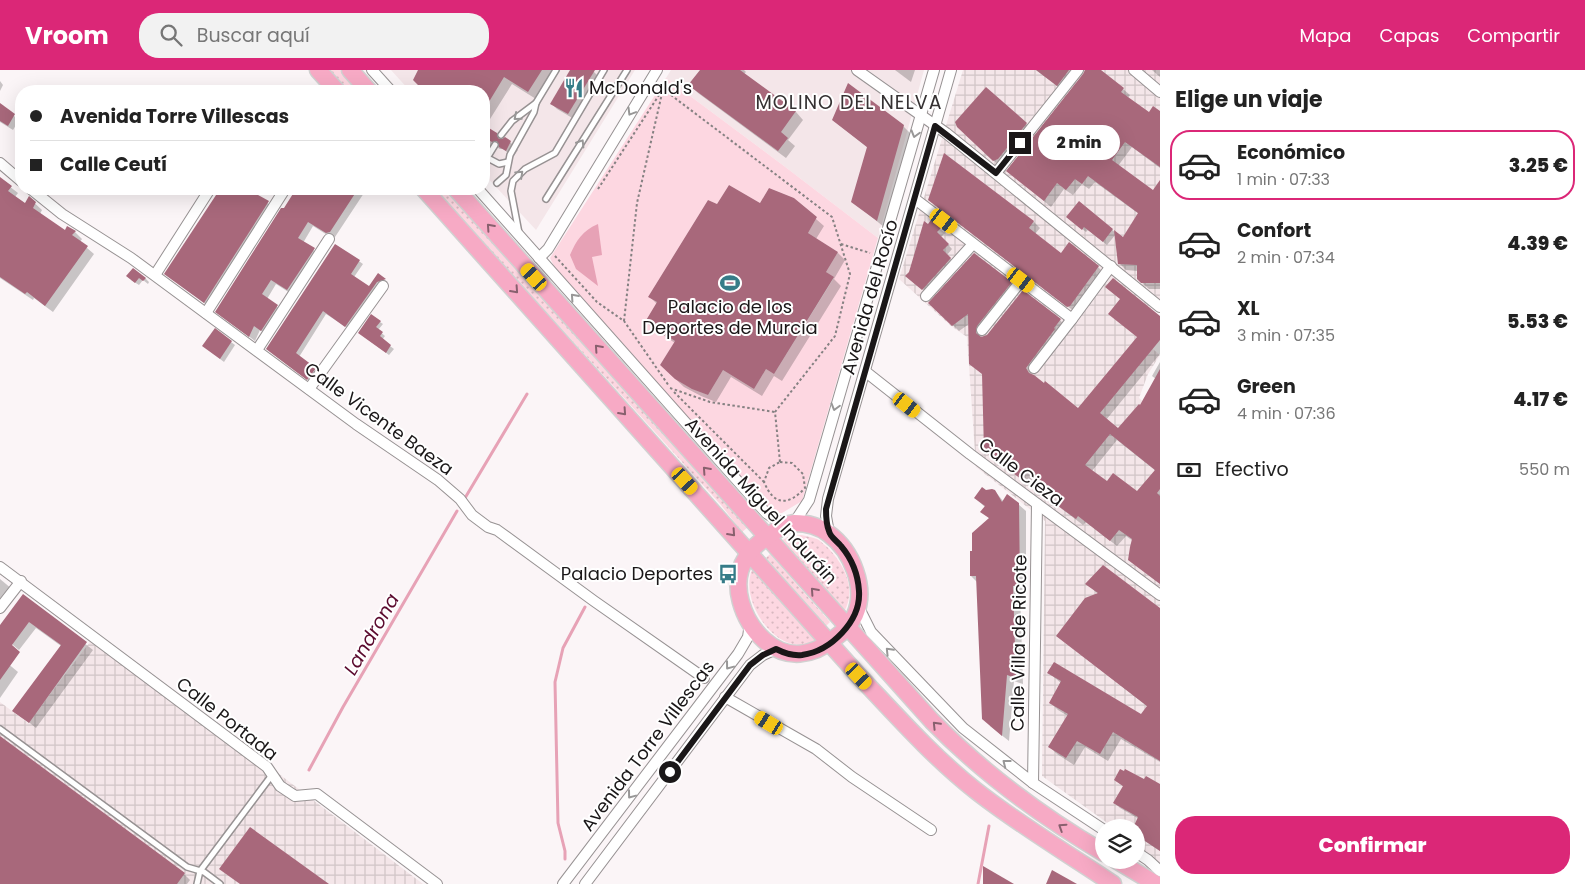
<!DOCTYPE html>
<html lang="es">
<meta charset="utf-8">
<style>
:root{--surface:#fff;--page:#f2f2f2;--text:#222;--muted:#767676;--line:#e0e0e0;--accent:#db2777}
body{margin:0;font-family:Poppins,sans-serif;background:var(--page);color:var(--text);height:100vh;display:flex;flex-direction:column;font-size:19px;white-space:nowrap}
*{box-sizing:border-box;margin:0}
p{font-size:16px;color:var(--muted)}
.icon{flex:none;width:28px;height:28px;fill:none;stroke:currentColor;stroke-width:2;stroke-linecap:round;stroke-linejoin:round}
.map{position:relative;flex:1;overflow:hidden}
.side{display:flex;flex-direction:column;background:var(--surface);width:425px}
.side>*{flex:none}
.banner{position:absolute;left:15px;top:15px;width:475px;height:110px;border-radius:20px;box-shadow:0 5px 20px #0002;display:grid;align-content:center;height:110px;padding:0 15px;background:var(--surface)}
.tools{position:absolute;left:1095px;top:749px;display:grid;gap:10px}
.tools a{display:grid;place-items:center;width:50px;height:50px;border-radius:50%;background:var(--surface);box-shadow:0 5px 20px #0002;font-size:25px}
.end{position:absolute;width:22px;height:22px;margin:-11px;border:6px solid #1a1718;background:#fff;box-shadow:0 0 0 2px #fff}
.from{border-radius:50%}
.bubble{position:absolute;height:35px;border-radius:18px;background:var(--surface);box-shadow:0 5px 20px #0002;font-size:16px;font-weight:800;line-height:35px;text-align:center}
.car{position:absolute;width:15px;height:30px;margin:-15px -8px;border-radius:6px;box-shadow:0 0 4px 1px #0007;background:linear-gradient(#f5c518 24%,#345 0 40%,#f5c518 0 76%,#345 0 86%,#f5c518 0)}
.banner b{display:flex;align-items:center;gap:18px;height:48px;font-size:19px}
.banner b+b{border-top:1px solid var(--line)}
.banner i{width:12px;height:12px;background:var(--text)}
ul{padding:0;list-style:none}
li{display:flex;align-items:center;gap:15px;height:70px;margin:0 10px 8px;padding:0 5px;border:2px solid transparent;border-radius:20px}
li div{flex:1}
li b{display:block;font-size:19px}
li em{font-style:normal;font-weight:800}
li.selected{border-color:var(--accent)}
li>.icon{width:45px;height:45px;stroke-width:1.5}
h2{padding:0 15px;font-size:22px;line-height:60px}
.pay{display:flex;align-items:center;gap:12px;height:55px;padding:0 15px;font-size:19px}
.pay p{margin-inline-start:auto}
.primary-button{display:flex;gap:10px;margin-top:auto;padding:10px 15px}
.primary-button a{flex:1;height:58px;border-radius:20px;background:var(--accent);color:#fff;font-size:20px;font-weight:800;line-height:58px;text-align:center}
header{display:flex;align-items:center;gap:30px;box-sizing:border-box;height:70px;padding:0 25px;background:var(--accent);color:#fff}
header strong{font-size:24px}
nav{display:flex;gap:28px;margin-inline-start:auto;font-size:18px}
.search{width:350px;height:45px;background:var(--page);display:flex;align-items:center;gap:12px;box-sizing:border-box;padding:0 18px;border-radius:20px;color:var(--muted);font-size:19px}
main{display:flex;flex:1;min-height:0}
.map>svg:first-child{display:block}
</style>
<header>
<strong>Vroom</strong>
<div class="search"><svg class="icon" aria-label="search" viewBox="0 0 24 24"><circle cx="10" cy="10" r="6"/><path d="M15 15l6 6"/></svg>Buscar aquí</div>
<nav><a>Mapa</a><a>Capas</a><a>Compartir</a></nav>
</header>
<main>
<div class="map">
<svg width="1160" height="814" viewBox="0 0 1160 814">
<defs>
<pattern id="industrial-grid" width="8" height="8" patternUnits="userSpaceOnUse" patternTransform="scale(1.25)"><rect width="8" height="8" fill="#f4e6e9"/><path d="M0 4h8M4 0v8" fill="none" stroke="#d1c5c7"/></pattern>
<pattern id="grass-dots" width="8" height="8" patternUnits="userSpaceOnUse" patternTransform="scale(1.25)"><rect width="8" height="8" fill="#fdd7e1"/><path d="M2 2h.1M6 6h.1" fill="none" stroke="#d8b8c0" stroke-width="1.8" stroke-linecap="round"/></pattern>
</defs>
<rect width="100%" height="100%" fill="#fbf5f7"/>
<g fill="#f4e6e9">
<path d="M391 0H635L536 160 484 104V21H410Z"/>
<path d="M671 0H924L878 168 784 96 666 8Z"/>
</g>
<g fill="url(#industrial-grid)">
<path d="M963 0H1160V239L1154 235 1132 262 1160 285 1148 304 1139 328 1160 346V794L1136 775V758L1113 757 1042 706 1045 451 976 397 967 267 951 256 899 209Z"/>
<path d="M96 564 423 814H0V632L28 653Z"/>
</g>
<g fill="url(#grass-dots)">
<path d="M330 0H340L359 21H349Z"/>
<path d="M435 119H446L748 457 742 462 721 435Z"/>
<path d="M801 465C806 466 812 467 817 469 820 470 823 474 826 476 843 492 857 518 845 540L781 471 788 467Z"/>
<path d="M770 484 830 552 826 556 766 488Z"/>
<path d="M752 500 817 570C781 593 738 533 752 500Z"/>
</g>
<path fill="#fdd7e1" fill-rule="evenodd" d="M666 8 784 96 878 168 802 431 782 443H773L556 200 550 188ZM729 115 760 133 769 118 794 128 817 147 808 163 838 182 826 202 834 208 774 304 766 299 754 319 723 300 708 325C689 318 675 309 660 295L675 271 645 252 657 232 648 227 708 130 717 134Z"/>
<path fill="#e7a2b6" d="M598 154 602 185 592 187 598 216 576 199 570 185C576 171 583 160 598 154Z"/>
<g fill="#0003" fill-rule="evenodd">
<path d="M420 0H553L536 29 512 14 485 57 497 64 503 70 505 69 510 72 518 80 513 87 503 79H500L495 76 489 86 484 82 486 83 487 81 484 79V21H425L415 9Z"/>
<path d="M571 0H592L599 7 574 49 557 39 552 34Z"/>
<path d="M701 0H744L746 2 744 4 796 42 803 50 788 70 795 76 786 88 698 23 690 15Z"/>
<path d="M895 0H915L911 12Z"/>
<path d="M1036 0H1082L1064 21Z"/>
<path d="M1085 0H1099L1123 19 1130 25 1128 28 1149 44 1160 43V98L1132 77 1118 96 1153 122 1160 112V219H1149L1138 209V201L1126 200 1120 194 1116 164 1107 175 1088 160 1086 162 1071 150 1079 132 1123 169 1139 144 1095 112 1089 119 1082 114 1073 125 1064 119 1051 137 1015 107 1087 0Z"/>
<path d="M1152 0H1160V7Z"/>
<path d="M0 11 3 15 0 21Z"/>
<path d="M0 35 19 50 13 60 0 52Z"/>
<path d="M833 50 903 56 911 64 884 157 853 132 868 78Z"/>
<path d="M1026 54 1034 62 1002 98 966 65Z"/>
<path d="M945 85 1034 152 1040 158 1035 164 1061 184 1098 197 1104 203 1075 242 930 130Z"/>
<path d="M0 109 18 123 15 127 25 134 29 128 42 140 40 144 65 162H75L82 169 80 172 94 184 53 242 34 228 33 230 0 208Z"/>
<path d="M221 119H245L272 136 208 236 166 204Z"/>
<path d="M298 119H359L364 123 335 167 332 168 313 156 303 173 319 184 293 225 276 214 267 229 282 241 267 265 260 260 255 271 222 246Z"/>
<path d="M793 129 824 156 816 169 838 183 845 190 834 209 841 216 782 311 774 306 762 326 731 307 716 332 701 326 684 317 669 303 675 273 654 259 646 252 657 234 650 227 717 136 760 135Z"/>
<path d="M931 152 945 163 941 167 952 179 947 185 955 193 927 223 911 210 910 202 928 156Z"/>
<path d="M336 175 363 194 354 207 369 218 378 205 388 212 381 215 349 259 326 244 299 287 318 302 311 312 271 282Z"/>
<path d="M133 199 146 209 149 212 148 214 143 210 139 215 131 210Z"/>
<path d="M1011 213 1017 219 983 262 982 268 1060 250 1066 257 1061 266 1031 305 1078 340 1160 247V284L1106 350 1119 360 1140 337 1156 309 1152 306 1160 292V514L1130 490 1133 471 1126 466 1117 476 1086 452 1083 455 1062 439 1056 433 1061 427 1035 406 1028 414 985 380 984 305 970 293 969 254 959 261 930 233ZM1117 370 1156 401 1137 423 1107 413 1092 401Z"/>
<path d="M380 252 383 254 378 260 385 266 382 270 394 279 389 285 362 265Z"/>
<path d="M231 272 235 275 224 292 203 276Z"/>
<path d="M985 421H995L1003 431 1018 434 1026 441V522H1020L1023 614 1014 611 1009 671 990 656 978 513 971 506 974 482 990 449 982 442 985 437 975 428Z"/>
<path d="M0 509 12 519 0 534Z"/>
<path d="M1087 514 1160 540V692L1121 669 1108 691 1085 677 1074 695 1057 684 1050 677 1068 646 1058 640 1050 632 1061 613 1049 603 1142 645 1148 637 1058 566 1098 524Z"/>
<path d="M24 526 93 580 36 658 14 640 61 576 36 558 19 580 0 564V557Z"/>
<path d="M0 587 18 602 0 628Z"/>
<path d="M0 668 184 804 190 810 187 814H0Z"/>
<path d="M1115 710 1144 711 1160 716V781L1136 765 1139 749 1120 738 1115 733 1124 717Z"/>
</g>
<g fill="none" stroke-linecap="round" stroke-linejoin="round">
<g stroke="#e7a2b6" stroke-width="3">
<path d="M466 431 465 428 527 324"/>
<path d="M309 700 343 637 457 441"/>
<path d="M565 789V781L558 753 555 612 563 578 585 537"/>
<path d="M978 814 989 756"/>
</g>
</g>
<g fill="#a8687b" fill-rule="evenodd">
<path d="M418 0H542L528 22 504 7 484 40V21H424L413 10Z"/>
<path d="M570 0H595L568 44 550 34Z"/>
<path d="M700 0H740L796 41 781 62 788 68 778 81 688 15Z"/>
<path d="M1036 0H1069L1057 16Z"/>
<path d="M1085 0H1101L1124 18 1121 22 1149 42 1153 36 1160 41V97L1125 72 1112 90 1153 120 1160 110V213H1141L1137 209V195L1118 194 1114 160 1123 167 1138 143 1088 106 1082 114 1075 109 1066 120 1057 113 1044 131 1006 101 1083 4Z"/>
<path d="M848 13 904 55 877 151 851 132 867 77 832 50Z"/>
<path d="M986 17 1027 53 998 89 993 91 957 57 955 52Z"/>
<path d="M0 33 15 44 8 56 0 51Z"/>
<path d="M484 55 497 63V66L499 69H502L505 67 511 71 506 81 499 77 497 71 492 72 484 67Z"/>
<path d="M944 83 1034 151 1029 158 1061 183 1069 172 1099 196 1070 236 1067 237 928 130Z"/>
<path d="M0 107 12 116 8 121 25 133 29 126 36 132 33 138 65 160 67 156 76 161 72 165 88 176 45 236 27 222 25 224 0 207Z"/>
<path d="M729 115 760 133 769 118 794 128 817 147 808 163 838 182 826 202 834 207 774 304 766 299 754 319 723 300 708 325 692 319 675 309 660 295 675 271 645 252 657 232 648 227 708 130 717 134Z"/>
<path d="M220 119H247L269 131 204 233 164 204Z"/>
<path d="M296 119H358L330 162 326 163 308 152 298 168 315 178 287 220 271 210 262 224 278 235 261 261 254 256 249 267 215 242 281 138H284Z"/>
<path d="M1079 131 1113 159 1103 172 1084 157 1082 160 1066 147Z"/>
<path d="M931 150 941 158 937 162 949 174 943 180 951 188 922 220 905 206 909 202 924 151 928 154Z"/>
<path d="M335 174 360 190 351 204 369 216 378 203 386 209 377 212 345 257 323 241 296 283 316 298 307 310 266 279Z"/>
<path d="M974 183 1012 212 977 256 976 263 981 267 987 265 1023 220 1061 249 1054 258 1055 259 1026 298 1029 303 1034 305 1044 313 1045 311 1078 338 1137 267 1108 244 1120 229 1105 217 1113 208 1160 246V270L1100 343 1118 358 1139 334 1140 335 1160 299V419L1157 423 1160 426V514L1128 490 1130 477 1132 469 1119 460 1110 471 1078 446 1076 449 1054 433 1060 426 1028 400 1021 409 984 381 982 304 969 294 968 244 952 256 928 233ZM1110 364 1155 400 1137 421 1113 403 1107 411 1085 395Z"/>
<path d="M133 198 146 208 143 211 139 208 135 213 126 206Z"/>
<path d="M371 244 381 251 376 257 383 262 380 266 391 275 386 283 358 263Z"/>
<path d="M215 258 232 271 220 289 202 276Z"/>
<path d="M982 417 986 420 992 419 995 420 1002 432 1007 424 1019 433 1020 516H1013L1016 608 1007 605 1002 666 982 649 976 506H970V481H972V463L989 448 980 442 985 436 974 428Z"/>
<path d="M1103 495 1160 538V691L1113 662 1100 684 1077 671 1066 688 1048 677 1068 644 1049 633 1061 611 1047 603 1054 592 1141 644 1147 636 1056 566 1085 528 1098 523 1085 514Z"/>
<path d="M23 524 87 572 29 653 12 641 61 575 29 552 12 575 20 582 0 610V555Z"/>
<path d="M0 666 185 803 177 814H0Z"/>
<path d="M1120 699 1124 701 1125 699 1144 709 1146 706 1160 714V781L1136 765V758H1133L1138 747 1113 733 1123 716 1114 710Z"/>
<path d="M250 757 329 814H240L219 799Z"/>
<path d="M983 796 1014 814H983Z"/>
<path d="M1052 800 1077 814H1046Z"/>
</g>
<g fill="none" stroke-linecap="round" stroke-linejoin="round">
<defs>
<g id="service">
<path d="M501 65 512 51 536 33"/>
<path d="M484 86 499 94 508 92"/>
<path d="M487 88 495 75"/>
<path d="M497 113 506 105 510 85 534 42 536 33 556 0"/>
<path d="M546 129 627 0"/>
<path d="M519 163 511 121 513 111 525 99 555 83 604 0"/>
<path d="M0 659 187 797 204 802 220 814"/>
<path d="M197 814 200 801 272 705"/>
</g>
<g id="minor">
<path d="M372 0 391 21"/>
<path d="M857 0 946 63 1160 237"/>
<path d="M1134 0 1160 22"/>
<path d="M0 93 21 111"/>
<path d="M996 103 1078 0"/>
<path d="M31 119 62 144 131 188 356 354 438 410 460 429 472 445 488 457 497 460 594 531 704 608"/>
<path d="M478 119 766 443 785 455"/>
<path d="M915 129 1072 249"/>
<path d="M539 188 548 179 657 0"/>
<path d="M155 205 210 119"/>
<path d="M926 226 973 174"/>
<path d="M206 243 285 119"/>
<path d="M982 260 1021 211"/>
<path d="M257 280 329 169"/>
<path d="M1034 298 1072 249 1111 196"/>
<path d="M866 302 970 384 1160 525"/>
<path d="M309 319 383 216"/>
<path d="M794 453 809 430 934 0"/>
<path d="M829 463 826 446 828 429 951 0"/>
<path d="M0 497 267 697 280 716 295 726 317 724 437 814"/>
<path d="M858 536 871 562 963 658 1033 713 1104 760"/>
<path d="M0 538 21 511"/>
<path d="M725 627 816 679 852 707 931 760"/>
<path d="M1033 713 1037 434"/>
<path d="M1136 782 1148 790 1160 801"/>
<path d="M563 814 738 584 748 567 750 553"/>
<path d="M585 814 750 595 763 585 776 579"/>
</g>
<g id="primary">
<path d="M318 0 337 21"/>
<path d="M350 0 369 21"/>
<path d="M424 119 859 606C896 645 932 686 975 720 1018 754 1067 783 1113 814"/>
<path d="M456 119 932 651C983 703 1041 746 1104 783"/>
<path d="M794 453C807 453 819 456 829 464 852 481 867 518 855 545 851 554 843 562 835 568 813 586 787 591 764 570 743 551 729 514 746 488 753 475 768 466 780 458L785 455Z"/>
<path d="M1116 790 1156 814"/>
</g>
</defs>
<use href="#service" stroke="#979293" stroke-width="8"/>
<use href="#minor" stroke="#979293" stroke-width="12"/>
<use href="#primary" stroke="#d1d1d1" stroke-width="19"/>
<g stroke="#858182" stroke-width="2" stroke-dasharray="2.5 2.5" stroke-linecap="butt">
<path d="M659 16 832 147 850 204 835 266 775 342 780 392"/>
<path d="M598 119 661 22"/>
<path d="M841 174 870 183"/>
<path d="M555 186 597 232 624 251 669 316"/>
<path d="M624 251 637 133 663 19"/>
<path d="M670 318 710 332 775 342"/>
<path d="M674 322 764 412"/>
<path d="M780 392 792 393 803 404 805 418C788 436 774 436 764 412L769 398Z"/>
</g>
<use href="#service" stroke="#fff" stroke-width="5"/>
<use href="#minor" stroke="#fff" stroke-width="10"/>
<use href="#primary" stroke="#f7aac5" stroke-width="16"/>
</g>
<defs><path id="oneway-chevron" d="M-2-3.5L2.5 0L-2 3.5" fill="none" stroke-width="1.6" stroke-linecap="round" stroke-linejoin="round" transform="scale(1.25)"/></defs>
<g stroke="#989797">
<use href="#oneway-chevron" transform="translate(631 42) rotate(121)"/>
<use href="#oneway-chevron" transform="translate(517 47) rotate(140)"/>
<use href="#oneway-chevron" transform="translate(915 64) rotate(106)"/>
<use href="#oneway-chevron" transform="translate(581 73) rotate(-58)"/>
<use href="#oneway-chevron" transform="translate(520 104) rotate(-43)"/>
<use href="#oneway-chevron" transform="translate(574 227) rotate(-132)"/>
<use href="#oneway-chevron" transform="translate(835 337) rotate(106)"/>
<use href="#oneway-chevron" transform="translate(889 581) rotate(-134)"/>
<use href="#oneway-chevron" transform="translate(729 596) rotate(127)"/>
<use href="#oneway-chevron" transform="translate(1006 693) rotate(-142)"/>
<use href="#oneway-chevron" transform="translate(631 725) rotate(127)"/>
</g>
<g stroke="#88606e">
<use href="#oneway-chevron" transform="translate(490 157) rotate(-132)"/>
<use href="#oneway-chevron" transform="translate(515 220) rotate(48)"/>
<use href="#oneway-chevron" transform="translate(598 278) rotate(-132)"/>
<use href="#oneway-chevron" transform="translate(623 342) rotate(48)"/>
<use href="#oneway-chevron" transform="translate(706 400) rotate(-132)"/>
<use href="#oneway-chevron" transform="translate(732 463) rotate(48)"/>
<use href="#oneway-chevron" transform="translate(814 521) rotate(-132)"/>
<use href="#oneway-chevron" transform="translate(936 655) rotate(-134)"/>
<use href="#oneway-chevron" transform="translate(1062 757) rotate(-147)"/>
</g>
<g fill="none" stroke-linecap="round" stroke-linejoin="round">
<path stroke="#1a1718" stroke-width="6" d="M670 702 750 595 763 585 776 579C784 583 793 586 802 585 831 581 861 551 859 521 858 505 852 489 841 476 837 471 830 467 829 461 826 454 826 446 826 439L935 56 996 103 1020 73"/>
</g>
<defs>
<symbol id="restaurant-bare" viewBox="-9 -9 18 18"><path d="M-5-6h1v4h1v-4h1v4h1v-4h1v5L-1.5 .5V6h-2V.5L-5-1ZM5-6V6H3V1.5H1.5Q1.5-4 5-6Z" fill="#367c88" stroke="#fff" stroke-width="2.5" paint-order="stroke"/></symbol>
<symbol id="stadium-bare" viewBox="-9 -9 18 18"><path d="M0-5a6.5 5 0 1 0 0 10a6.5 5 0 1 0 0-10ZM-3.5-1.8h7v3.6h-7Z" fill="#367c88" stroke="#fff" stroke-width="2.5" paint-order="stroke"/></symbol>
<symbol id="bus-bare" viewBox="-9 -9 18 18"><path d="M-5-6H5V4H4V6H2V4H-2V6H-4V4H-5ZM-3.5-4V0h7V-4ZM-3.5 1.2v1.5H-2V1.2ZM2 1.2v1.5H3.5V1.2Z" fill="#367c88" stroke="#fff" stroke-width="2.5" paint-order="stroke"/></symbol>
</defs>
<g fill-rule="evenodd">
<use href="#restaurant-bare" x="560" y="4" width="28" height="28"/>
<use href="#stadium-bare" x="716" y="199" width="28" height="28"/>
<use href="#bus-bare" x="714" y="490" width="28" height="28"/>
</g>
<g text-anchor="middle" stroke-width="4" stroke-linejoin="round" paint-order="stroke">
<g font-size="18" fill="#1a1718" stroke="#fff" text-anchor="start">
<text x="589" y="24">McDonald's</text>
<text x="730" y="243" text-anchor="middle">Palacio de los<tspan x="730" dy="21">Deportes de Murcia</tspan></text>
<text x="713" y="510" text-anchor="end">Palacio Deportes</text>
</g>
<g font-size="18" fill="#1a1718" stroke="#fff">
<text transform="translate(870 227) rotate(-74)" y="6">Avenida del Rocío</text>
<text transform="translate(379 349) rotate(36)" y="6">Calle Vicente Baeza</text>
<text transform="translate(1021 402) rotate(37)" y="6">Calle Cieza</text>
<text transform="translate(761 431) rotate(48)" y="6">Avenida Miguel Induráin</text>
<text transform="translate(1019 573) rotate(-89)" y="6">Calle Villa de Ricote</text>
<text transform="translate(227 649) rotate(38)" y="6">Calle Portada</text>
<text transform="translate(648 676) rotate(-53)" y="6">Avenida Torre Villescas</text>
</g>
<g font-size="19" letter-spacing="1" fill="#353132" stroke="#fff">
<text x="849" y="39">MOLINO DEL NELVA</text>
</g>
<g font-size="19" font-style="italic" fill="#5b0a2e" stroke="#fff">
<text transform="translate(371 564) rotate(-60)" y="7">Landrona</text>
</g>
</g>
</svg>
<div class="tools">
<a><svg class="icon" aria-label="layers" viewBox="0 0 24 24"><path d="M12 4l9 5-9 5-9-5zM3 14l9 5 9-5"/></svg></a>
</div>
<i class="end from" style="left:670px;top:702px"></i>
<i class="end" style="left:1020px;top:73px"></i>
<div class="bubble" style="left:1038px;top:55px;width:82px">2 min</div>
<i class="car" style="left:944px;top:151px;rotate:127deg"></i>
<i class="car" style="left:534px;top:207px;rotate:318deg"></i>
<i class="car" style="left:1021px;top:210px;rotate:127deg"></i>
<i class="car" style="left:907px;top:335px;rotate:128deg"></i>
<i class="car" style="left:685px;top:411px;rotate:138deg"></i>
<i class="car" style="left:859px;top:606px;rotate:137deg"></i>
<i class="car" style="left:769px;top:653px;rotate:301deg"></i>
<div class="banner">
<b><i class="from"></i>Avenida Torre Villescas</b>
<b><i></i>Calle Ceutí</b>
</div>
</div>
<section class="side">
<h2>Elige un viaje</h2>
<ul>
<li class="selected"><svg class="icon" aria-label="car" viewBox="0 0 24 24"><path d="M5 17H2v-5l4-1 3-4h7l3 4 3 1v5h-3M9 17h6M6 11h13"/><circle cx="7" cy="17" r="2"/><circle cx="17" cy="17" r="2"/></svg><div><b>Económico</b><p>1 min · 07:33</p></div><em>3.25 €</em></li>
<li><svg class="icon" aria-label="car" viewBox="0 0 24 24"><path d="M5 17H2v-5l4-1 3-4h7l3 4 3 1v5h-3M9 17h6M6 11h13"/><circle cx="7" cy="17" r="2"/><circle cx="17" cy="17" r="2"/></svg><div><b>Confort</b><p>2 min · 07:34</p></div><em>4.39 €</em></li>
<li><svg class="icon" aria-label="car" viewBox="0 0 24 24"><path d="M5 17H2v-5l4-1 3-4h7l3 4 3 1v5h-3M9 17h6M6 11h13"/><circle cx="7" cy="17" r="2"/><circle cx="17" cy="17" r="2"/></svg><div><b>XL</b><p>3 min · 07:35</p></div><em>5.53 €</em></li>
<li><svg class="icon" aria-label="car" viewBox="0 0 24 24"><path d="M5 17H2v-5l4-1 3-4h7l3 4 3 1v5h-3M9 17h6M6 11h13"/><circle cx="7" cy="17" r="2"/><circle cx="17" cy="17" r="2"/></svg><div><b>Green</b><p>4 min · 07:36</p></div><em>4.17 €</em></li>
</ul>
<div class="pay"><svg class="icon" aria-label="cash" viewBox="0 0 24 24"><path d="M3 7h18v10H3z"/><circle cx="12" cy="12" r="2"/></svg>Efectivo<p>550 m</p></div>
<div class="primary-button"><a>Confirmar</a></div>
</section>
</main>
